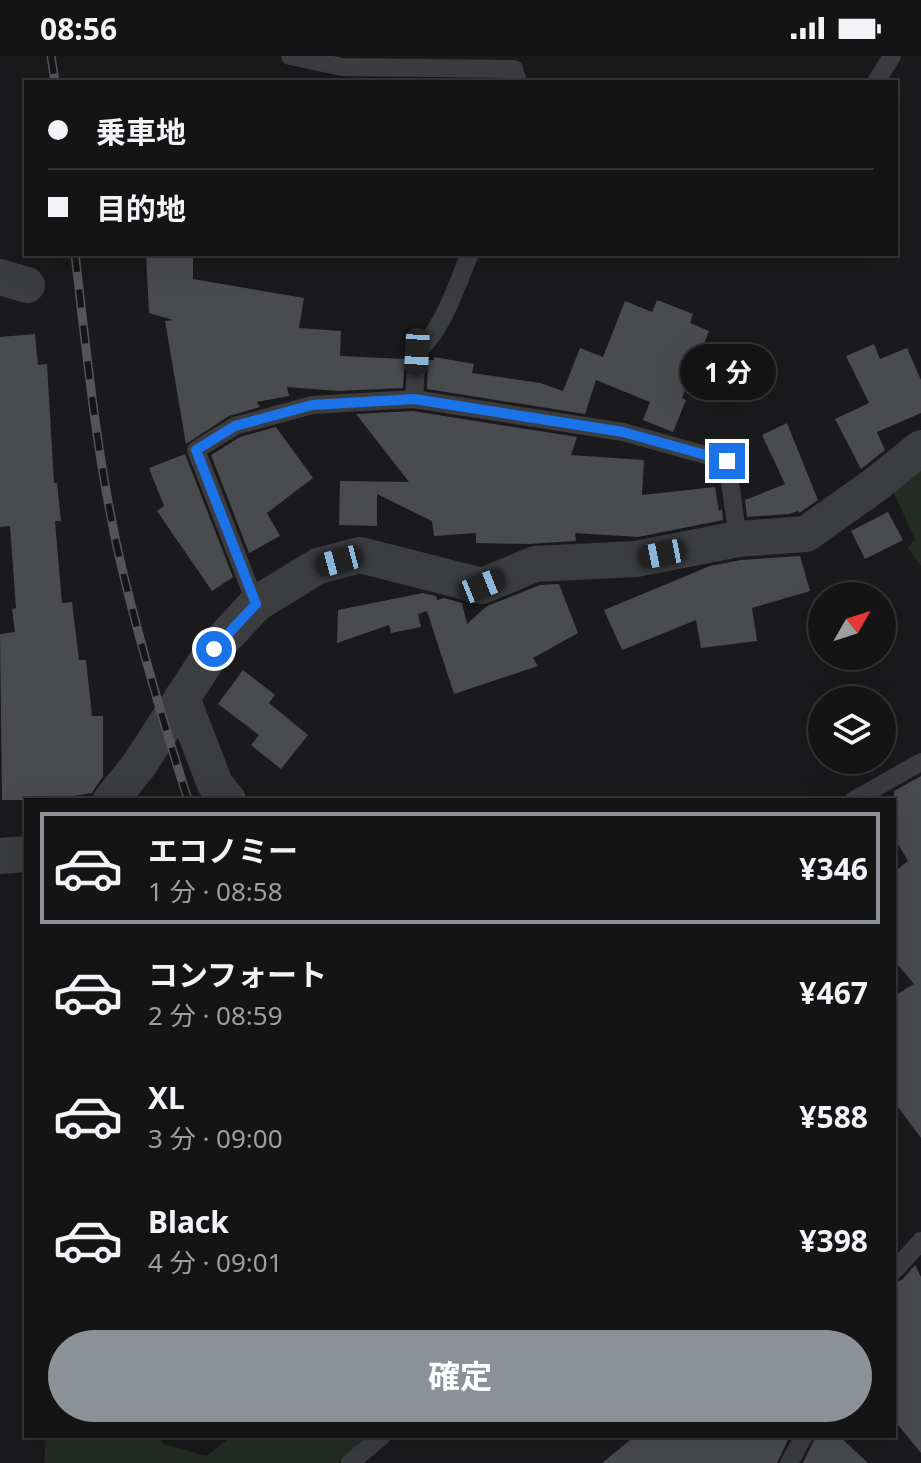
<!DOCTYPE html>
<html lang="ja">
<meta charset="utf-8">
<style>
:root{--surface:#141415;--page:#212122;--text:#f1f3f6;--muted:#9d9ea0;--line:#333334;--accent:#8c9099}
body{margin:0;font-family:"Noto Sans","Noto Sans JP",sans-serif;background:var(--page);color:var(--text);height:100vh;display:flex;flex-direction:column;font-size:30px;white-space:nowrap}
*{box-sizing:border-box;margin:0}
p{font-size:26px;color:var(--muted)}
.icon{flex:none;width:44px;height:44px;fill:none;stroke:currentColor;stroke-width:2;stroke-linecap:round;stroke-linejoin:round}
.map{position:relative;flex:1;overflow:hidden}
.details{position:absolute;left:24px;top:742px;width:872px;height:640px;display:flex;flex-direction:column;background:var(--surface);border-radius:0px;box-shadow:0 8px 32px #0002,0 0 0 2px var(--line)}
.details>*{flex:none}
.banner{position:absolute;left:24px;top:24px;width:874px;height:176px;border-radius:0px;box-shadow:0 8px 32px #0002,0 0 0 2px var(--line);display:grid;align-content:center;height:176px;padding:0 24px;background:var(--surface)}
.needle{width:52px;rotate:51deg}
.fabs{position:absolute;left:808px;top:526px;display:grid;gap:16px}
.fabs a{display:grid;place-items:center;width:88px;height:88px;border-radius:50%;background:var(--surface);box-shadow:0 8px 32px #0002,0 0 0 2px var(--line);font-size:40px}
.end{position:absolute;width:36px;height:36px;margin:-18px;border:10px solid #1a73e8;background:#fff;box-shadow:0 0 0 4px #fff}
.from{border-radius:50%}
.bubble{position:absolute;height:56px;border-radius:28px;background:var(--surface);box-shadow:0 8px 32px #0002,0 0 0 2px var(--line);font-size:26px;font-weight:700;line-height:56px;text-align:center}
.car{position:absolute;width:24px;height:48px;margin:-24px -12px;border-radius:10px;box-shadow:0 0 6px 2px #0007;background:linear-gradient(#222 24%,#8ab4d8 0 40%,#222 0 76%,#8ab4d8 0 86%,#222 0)}
.banner b{display:flex;align-items:center;gap:28px;height:76px;font-size:30px}
.banner b+b{border-top:2px solid var(--line)}
.banner i{width:20px;height:20px;background:var(--text)}
ul{padding:14px 0 0;list-style:none}
li{display:flex;align-items:center;gap:24px;height:112px;margin:0 16px 12px;padding:0 8px;border:4px solid transparent;border-radius:0px}
li div{flex:1}
li b{display:block;font-size:30px}
li em{font-style:normal;font-weight:700}
li.active{border-color:var(--accent)}
li>.icon{width:72px;height:72px;stroke-width:1.5}
.primary-button{display:flex;gap:16px;margin-top:auto;padding:16px 24px}
.primary-button a{flex:1;height:92px;border-radius:48px;background:var(--accent);color:#fff;font-size:32px;font-weight:700;line-height:92px;text-align:center}
.status{display:flex;justify-content:space-between;align-items:center;height:56px;padding:0 40px;background:var(--surface);direction:ltr}
.status svg{height:22px;fill:currentColor}
.map>svg:first-child{display:block}
</style>
<div class="status"><b>08:56</b><svg viewBox="0 0 49 12"><path d="M0 12V9h3v3zM5 12V6h3v6zM10 12V3h3v9zM15 12V0h3v12zM26 1h20v11H26zM47 4h2v5h-2z"/></svg></div>
<div class="map">
<svg width="921" height="1407" viewBox="0 0 921 1407">
<rect width="100%" height="100%" fill="#1a1a1c"/>
<g fill="#252c25">
<path d="M921 412V510L908 492 915 483 893 435Z"/>
<path d="M46 1380H158L164 1388 206 1400 232 1380H371L338 1407H44Z"/>
</g>
<g fill="#494b4e">
<path d="M146 198H193V223L304 242 299 272 341 275 340 300 405 303 403 332 338 335 287 331 289 340 257 346 260 351 229 360 186 388 165 265 173 264 149 257Z"/>
<path d="M657 244 693 258 690 267 709 275 682 342 686 344 673 376 643 364 650 346 596 324 585 358 427 333 428 304H434V301L474 308 472 317 540 327 563 335 580 292 603 301 625 245 652 256Z"/>
<path d="M35 278 38 309 47 308 54 427H57L61 465H55L62 547 72 546 79 604H86L92 660H103V720L92 737 48 744H2L0 578 15 576 12 553 16 552 10 470 0 471V281Z"/>
<path d="M874 288 880 303 907 292 921 324V357L877 376 885 394 861 413 835 363 869 347 846 300Z"/>
<path d="M413 355 577 381 571 399 644 404 642 439 715 431 719 455 722 453 723 464 638 481 575 477 576 485 528 488 476 487V477L434 480 432 465 377 438V470L339 469 340 425 409 426 356 358Z"/>
<path d="M787 367 818 444 799 457 798 455 789 458 747 461 745 444 785 428 762 379Z"/>
<path d="M276 371 313 422 267 457 280 480 249 497 211 399 240 381Z"/>
<path d="M185 398 233 521 212 535 157 455 164 450 149 412Z"/>
<path d="M888 456 903 484 865 503 851 475Z"/>
<path d="M800 500 810 535 752 552 757 585 701 592 696 564 622 594 604 554 710 510 741 504Z"/>
<path d="M559 528 578 577 533 602 538 610 454 638 427 555 418 558 421 571 391 577 389 569 337 587 338 554 423 537 436 540 437 544 444 542 462 547 467 568 487 550 540 529Z"/>
<path d="M243 614 275 639 269 647 308 679 281 713 251 689 259 679 218 648Z"/>
<path d="M921 720V1082L894 1046V940L914 928 894 904V816L908 805 894 781V735Z"/>
<path d="M915 1209 921 1221V1397L894 1364V1227L902 1224Z"/>
<path d="M635 1380H790L777 1407H602Z"/>
<path d="M816 1380H839L868 1407H803Z"/>
</g>
<g fill="none" stroke-linecap="round" stroke-linejoin="round">
<g stroke="#3c3d41" stroke-width="18">
<path d="M290 0 342 11 514 13 518 26"/>
<path d="M876 26 892 0"/>
<path d="M414 343 417 296C444 272 456 230 470 198"/>
<path d="M256 548 196 394 235 370 312 349 414 343 623 376 727 405 738 483"/>
<path d="M854 744 921 706"/>
<path d="M894 1215 921 1185"/>
<path d="M350 1407 382 1380"/>
<path d="M789 1407 804 1380"/>
</g>
<g stroke="#3c3d41" stroke-width="36">
<path d="M0 221 27 229"/>
<path d="M182 642 215 728 228 744"/>
<path d="M111 744 139 709 214 593 256 548 318 510 360 499 482 530 535 508 636 503 738 483 806 478 875 429 921 392"/>
<path d="M0 800 26 798"/>
</g>
<defs>
<g id="rail">
<path d="M51 0 55 26"/>
<path d="M75 198C87 300 97 404 120 504 139 585 163 665 188 744"/>
</g>
</defs>
<use href="#rail" stroke="#535559" stroke-width="9"/>
<use href="#rail" stroke="#151517" stroke-width="6" stroke-dasharray="18" stroke-linecap="butt"/>
</g>
<g fill="none" stroke-linecap="round" stroke-linejoin="round">
<path stroke="#1a73e8" stroke-width="10" d="M214 593 256 548 196 394 235 370 312 349 414 343 623 376 727 405"/>
</g>
</svg>
<div class="fabs">
<a><svg class="needle" viewBox="-14 -14 28 28"><path d="M0-13l5 13h-10z" fill="#e53935"/><path d="M0 13l5-13h-10z" fill="#9d9ea0"/></svg></a>
<a><svg class="icon" aria-label="layers" viewBox="0 0 24 24"><path d="M12 4l9 5-9 5-9-5zM3 14l9 5 9-5"/></svg></a>
</div>
<i class="end from" style="left:214px;top:593px"></i>
<i class="end" style="left:727px;top:405px"></i>
<div class="bubble" style="left:680px;top:288px;width:96px">1 分</div>
<i class="car" style="left:417px;top:296px;rotate:183deg"></i>
<i class="car" style="left:662px;top:498px;rotate:259deg"></i>
<i class="car" style="left:339px;top:505px;rotate:255deg"></i>
<i class="car" style="left:482px;top:530px;rotate:68deg"></i>
<div class="banner">
<b><i class="from"></i>乗車地</b>
<b><i></i>目的地</b>
</div>
<section class="details">
<ul>
<li class="active"><svg class="icon" aria-label="car" viewBox="0 0 24 24"><path d="M5 17H2v-5l4-1 3-4h7l3 4 3 1v5h-3M9 17h6M6 11h13"/><circle cx="7" cy="17" r="2"/><circle cx="17" cy="17" r="2"/></svg><div><b>エコノミー</b><p>1 分 · 08:58</p></div><em>¥346</em></li>
<li><svg class="icon" aria-label="car" viewBox="0 0 24 24"><path d="M5 17H2v-5l4-1 3-4h7l3 4 3 1v5h-3M9 17h6M6 11h13"/><circle cx="7" cy="17" r="2"/><circle cx="17" cy="17" r="2"/></svg><div><b>コンフォート</b><p>2 分 · 08:59</p></div><em>¥467</em></li>
<li><svg class="icon" aria-label="car" viewBox="0 0 24 24"><path d="M5 17H2v-5l4-1 3-4h7l3 4 3 1v5h-3M9 17h6M6 11h13"/><circle cx="7" cy="17" r="2"/><circle cx="17" cy="17" r="2"/></svg><div><b>XL</b><p>3 分 · 09:00</p></div><em>¥588</em></li>
<li><svg class="icon" aria-label="car" viewBox="0 0 24 24"><path d="M5 17H2v-5l4-1 3-4h7l3 4 3 1v5h-3M9 17h6M6 11h13"/><circle cx="7" cy="17" r="2"/><circle cx="17" cy="17" r="2"/></svg><div><b>Black</b><p>4 分 · 09:01</p></div><em>¥398</em></li>
</ul>
<div class="primary-button"><a>確定</a></div>
</section>
</div>
